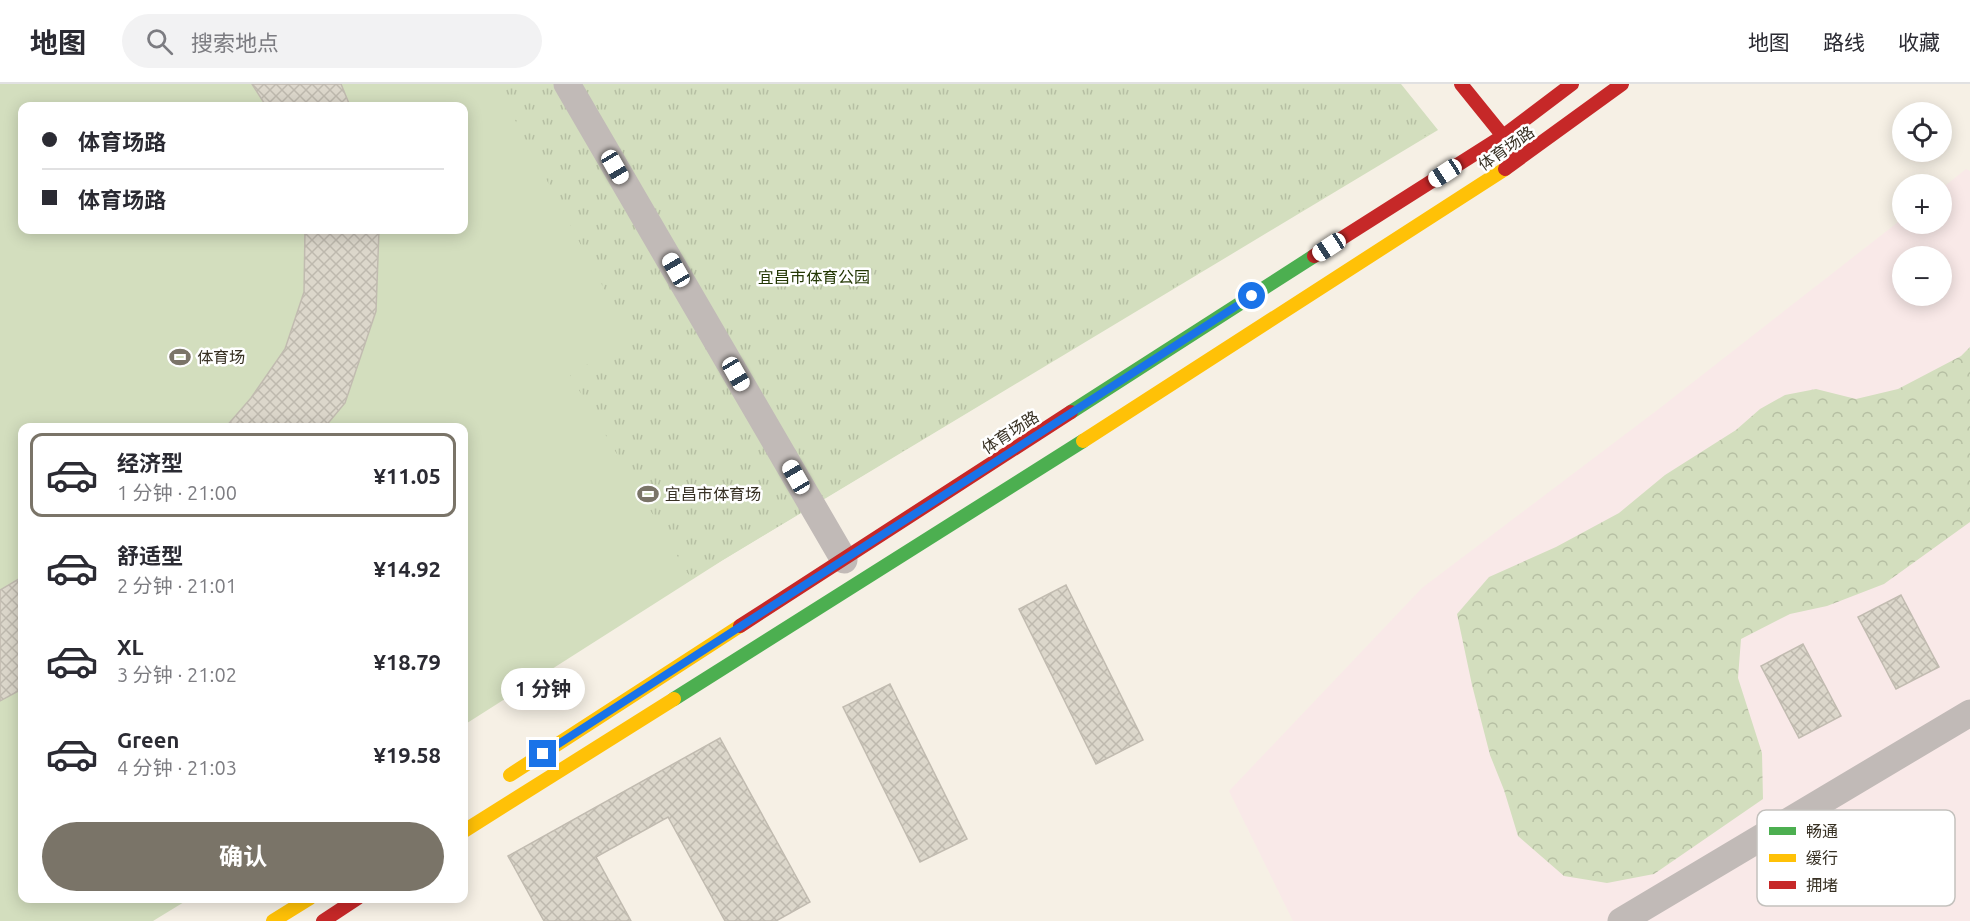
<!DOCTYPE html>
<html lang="zh">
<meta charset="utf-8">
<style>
:root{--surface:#fff;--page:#f2f2f3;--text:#2b2b33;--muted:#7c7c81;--line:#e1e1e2;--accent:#7a7468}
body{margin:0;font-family:Ubuntu,"Noto Sans SC",sans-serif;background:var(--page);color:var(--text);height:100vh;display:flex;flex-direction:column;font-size:22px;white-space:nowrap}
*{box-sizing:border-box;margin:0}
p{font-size:20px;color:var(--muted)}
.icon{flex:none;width:33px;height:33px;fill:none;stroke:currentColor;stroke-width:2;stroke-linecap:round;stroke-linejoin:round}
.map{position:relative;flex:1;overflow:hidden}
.panel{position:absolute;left:18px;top:339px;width:450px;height:480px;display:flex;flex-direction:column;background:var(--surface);border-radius:12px;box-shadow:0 3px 15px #0003}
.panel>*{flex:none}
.hud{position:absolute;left:18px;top:18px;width:450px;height:132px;border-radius:12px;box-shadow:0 3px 15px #0003;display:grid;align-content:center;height:132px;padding:0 24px;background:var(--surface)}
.fabs{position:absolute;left:1892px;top:18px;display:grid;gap:12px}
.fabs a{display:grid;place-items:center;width:60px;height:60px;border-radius:50%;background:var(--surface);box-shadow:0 3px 15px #0003;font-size:30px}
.end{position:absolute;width:27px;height:27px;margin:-14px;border:8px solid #1a73e8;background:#fff;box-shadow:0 0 0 3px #fff}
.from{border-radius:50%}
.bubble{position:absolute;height:42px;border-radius:21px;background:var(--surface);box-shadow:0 3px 15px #0003;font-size:20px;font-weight:700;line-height:42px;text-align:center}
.car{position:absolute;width:18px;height:36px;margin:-18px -9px;border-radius:8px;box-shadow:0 0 4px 2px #0007;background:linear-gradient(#fff 24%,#345 0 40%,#fff 0 76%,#345 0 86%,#fff 0)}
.hud b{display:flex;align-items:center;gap:21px;height:57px;font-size:22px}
.hud b+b{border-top:2px solid var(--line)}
.hud i{width:15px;height:15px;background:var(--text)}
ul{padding:10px 0 0;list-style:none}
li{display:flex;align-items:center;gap:18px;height:84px;margin:0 12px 9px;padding:0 12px;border:3px solid transparent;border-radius:12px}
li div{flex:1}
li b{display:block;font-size:22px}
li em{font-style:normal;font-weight:700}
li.active{border-color:var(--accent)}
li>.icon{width:54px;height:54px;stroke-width:1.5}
.action{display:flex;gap:12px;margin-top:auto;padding:12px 24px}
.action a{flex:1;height:69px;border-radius:36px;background:var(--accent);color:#fff;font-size:24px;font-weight:700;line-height:69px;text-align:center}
header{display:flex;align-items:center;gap:36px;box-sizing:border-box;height:84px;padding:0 30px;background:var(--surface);border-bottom:2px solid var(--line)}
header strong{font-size:28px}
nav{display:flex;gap:33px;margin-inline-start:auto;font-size:21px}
.search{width:420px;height:54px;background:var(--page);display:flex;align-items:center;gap:15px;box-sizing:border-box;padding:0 21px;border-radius:33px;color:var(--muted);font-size:22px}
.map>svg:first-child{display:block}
</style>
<header>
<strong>地图</strong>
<div class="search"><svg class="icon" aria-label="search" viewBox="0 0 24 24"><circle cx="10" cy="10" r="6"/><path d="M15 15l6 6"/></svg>搜索地点</div>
<nav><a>地图</a><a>路线</a><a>收藏</a></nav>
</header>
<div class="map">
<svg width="1970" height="837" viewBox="0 0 1970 837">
<defs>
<pattern id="forest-crowns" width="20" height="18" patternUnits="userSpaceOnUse" patternTransform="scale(1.5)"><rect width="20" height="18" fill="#d3debe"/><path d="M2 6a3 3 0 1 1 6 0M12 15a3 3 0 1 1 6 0" fill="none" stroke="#b6bfa3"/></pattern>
<pattern id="park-tufts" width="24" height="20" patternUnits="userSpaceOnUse" patternTransform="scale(1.5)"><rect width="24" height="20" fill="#d3debe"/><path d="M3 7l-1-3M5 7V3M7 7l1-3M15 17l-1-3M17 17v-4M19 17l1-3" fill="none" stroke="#b6bfa3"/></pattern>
<pattern id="building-cross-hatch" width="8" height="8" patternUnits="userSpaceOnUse" patternTransform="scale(1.5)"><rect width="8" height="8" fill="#dcd7cb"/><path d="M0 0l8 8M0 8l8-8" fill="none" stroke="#beb9ae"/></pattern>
</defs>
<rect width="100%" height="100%" fill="#f6f0e5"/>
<path fill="#f9e9e8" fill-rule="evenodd" d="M1966 85 1970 87V837H1293L1229 707 1422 504 1660 324 1902 135V140H1941V105ZM1902 172H1941V212H1902Z"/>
<path fill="#d3debe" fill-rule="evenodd" d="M0 0H1401L1438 46 723 476 464 641V344H22V814L189 815 153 837H0ZM22 22H464V146H22Z"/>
<path fill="url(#forest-crowns)" d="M1970 263V438L1884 500 1827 522 1790 530 1741 555 1738 594 1762 669 1763 715 1654 790 1607 799 1564 792 1518 752 1504 706 1490 671 1472 601 1457 530 1489 493 1556 463 1619 429 1665 391 1736 346 1760 325 1785 311 1816 305 1856 315 1898 305 1961 272Z"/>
<path fill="url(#park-tufts)" d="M496 0H1398L1435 46 691 495 570 291 630 254Z"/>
<g fill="url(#building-cross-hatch)" stroke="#c1bbb0" stroke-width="1.5">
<path d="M252 0H341L350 22H266Z"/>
<path d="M305 146H379L376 227 345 319 324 344H225L251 314 285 265 304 208Z"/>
<path d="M22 493V605L0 617V506Z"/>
<path d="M1066 501 1143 656 1096 680 1019 525Z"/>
<path d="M1901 511 1939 583 1896 605 1858 533Z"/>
<path d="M1803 560 1841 632 1799 654 1761 582Z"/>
<path d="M890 600 967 755 920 778 843 623Z"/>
<path d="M720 654 810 818 776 837H725L668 733 596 773 631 837H544L508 772Z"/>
</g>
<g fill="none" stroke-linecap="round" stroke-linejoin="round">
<g stroke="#c1bab7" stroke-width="27">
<path d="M567 0 844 476"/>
<path d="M1621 837 1970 629"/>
</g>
<g stroke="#4caf50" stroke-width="14">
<path d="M1071 328 1314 172"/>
<path d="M674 615 1083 357"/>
</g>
<g stroke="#ffc107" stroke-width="14">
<path d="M1083 357 1505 85"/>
<path d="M510 691 740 542"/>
<path d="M464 747 674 615"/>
<path d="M273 837 310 814"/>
</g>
<g stroke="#c62828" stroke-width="14">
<path d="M1461 0 1503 52 1514 71"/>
<path d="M1505 85 1622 0"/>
<path d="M1314 172 1503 52 1572 0"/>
<path d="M740 542 1071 328"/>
<path d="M323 837 358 814"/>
</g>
</g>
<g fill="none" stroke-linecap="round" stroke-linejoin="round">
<path stroke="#1a73e8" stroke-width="8" d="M543 670 1252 212"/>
</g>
<defs>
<symbol id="stadium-bare" viewBox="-9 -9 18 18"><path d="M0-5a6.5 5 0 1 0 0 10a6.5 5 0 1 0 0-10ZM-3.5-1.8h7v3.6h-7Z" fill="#7a7468" stroke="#fff" stroke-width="2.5" paint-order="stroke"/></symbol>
</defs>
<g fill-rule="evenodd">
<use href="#stadium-bare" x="165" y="258" width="30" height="30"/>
<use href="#stadium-bare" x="633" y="395" width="30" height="30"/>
</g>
<g text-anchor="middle" stroke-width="5" stroke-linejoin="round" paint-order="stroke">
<g font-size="16" fill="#383124" stroke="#fff">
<text transform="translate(1506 64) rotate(-35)" y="6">体育场路</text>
<text transform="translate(1010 348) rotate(-33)" y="6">体育场路</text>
</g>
<g font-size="16" fill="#243805" stroke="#fff">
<text x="814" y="199">宜昌市体育公园</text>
</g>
<g font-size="16" fill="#383124" stroke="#fff" text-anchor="start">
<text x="197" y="279">体育场</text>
<text x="665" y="416">宜昌市体育场</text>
</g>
</g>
<rect x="1757" y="726" width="198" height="96" rx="9" fill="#fff" stroke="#c3c1bd" stroke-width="1.5"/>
<rect x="1769" y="743" width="27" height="8" fill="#4caf50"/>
<rect x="1769" y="770" width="27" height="8" fill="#ffc107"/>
<rect x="1769" y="797" width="27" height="8" fill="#c62828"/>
<g font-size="16" fill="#383124">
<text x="1806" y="753">畅通</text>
<text x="1806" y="780">缓行</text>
<text x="1806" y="807">拥堵</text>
</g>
</svg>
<div class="fabs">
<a><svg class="icon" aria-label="locate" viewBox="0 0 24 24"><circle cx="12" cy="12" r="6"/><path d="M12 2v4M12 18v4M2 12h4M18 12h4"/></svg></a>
<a>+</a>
<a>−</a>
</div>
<i class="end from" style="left:1252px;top:212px"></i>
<i class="end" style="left:543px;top:670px"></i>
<div class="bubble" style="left:501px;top:584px;width:84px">1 分钟</div>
<i class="car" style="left:615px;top:83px;rotate:150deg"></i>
<i class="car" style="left:1445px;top:89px;rotate:237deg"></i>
<i class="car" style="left:1329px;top:163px;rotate:237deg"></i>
<i class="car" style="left:676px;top:186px;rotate:330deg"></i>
<i class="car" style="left:736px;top:290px;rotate:150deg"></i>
<i class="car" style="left:796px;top:393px;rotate:330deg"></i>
<div class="hud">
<b><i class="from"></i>体育场路</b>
<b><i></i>体育场路</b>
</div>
<section class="panel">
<ul>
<li class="active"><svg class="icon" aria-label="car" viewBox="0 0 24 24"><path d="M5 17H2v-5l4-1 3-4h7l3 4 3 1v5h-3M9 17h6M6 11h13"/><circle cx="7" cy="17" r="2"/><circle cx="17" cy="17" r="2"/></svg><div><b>经济型</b><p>1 分钟 · 21:00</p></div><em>¥11.05</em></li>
<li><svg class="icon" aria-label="car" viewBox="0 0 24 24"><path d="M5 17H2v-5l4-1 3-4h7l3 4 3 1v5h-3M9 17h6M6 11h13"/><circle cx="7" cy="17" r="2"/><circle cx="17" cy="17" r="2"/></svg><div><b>舒适型</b><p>2 分钟 · 21:01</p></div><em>¥14.92</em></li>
<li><svg class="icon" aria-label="car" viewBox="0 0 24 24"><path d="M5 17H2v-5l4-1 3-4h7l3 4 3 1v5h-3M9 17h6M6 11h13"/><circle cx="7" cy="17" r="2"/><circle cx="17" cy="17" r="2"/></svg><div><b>XL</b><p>3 分钟 · 21:02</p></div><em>¥18.79</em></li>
<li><svg class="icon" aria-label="car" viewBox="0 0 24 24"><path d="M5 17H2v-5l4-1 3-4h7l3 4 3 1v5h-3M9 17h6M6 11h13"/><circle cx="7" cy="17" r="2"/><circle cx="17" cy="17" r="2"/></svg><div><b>Green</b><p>4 分钟 · 21:03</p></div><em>¥19.58</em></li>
</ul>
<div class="action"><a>确认</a></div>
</section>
</div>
